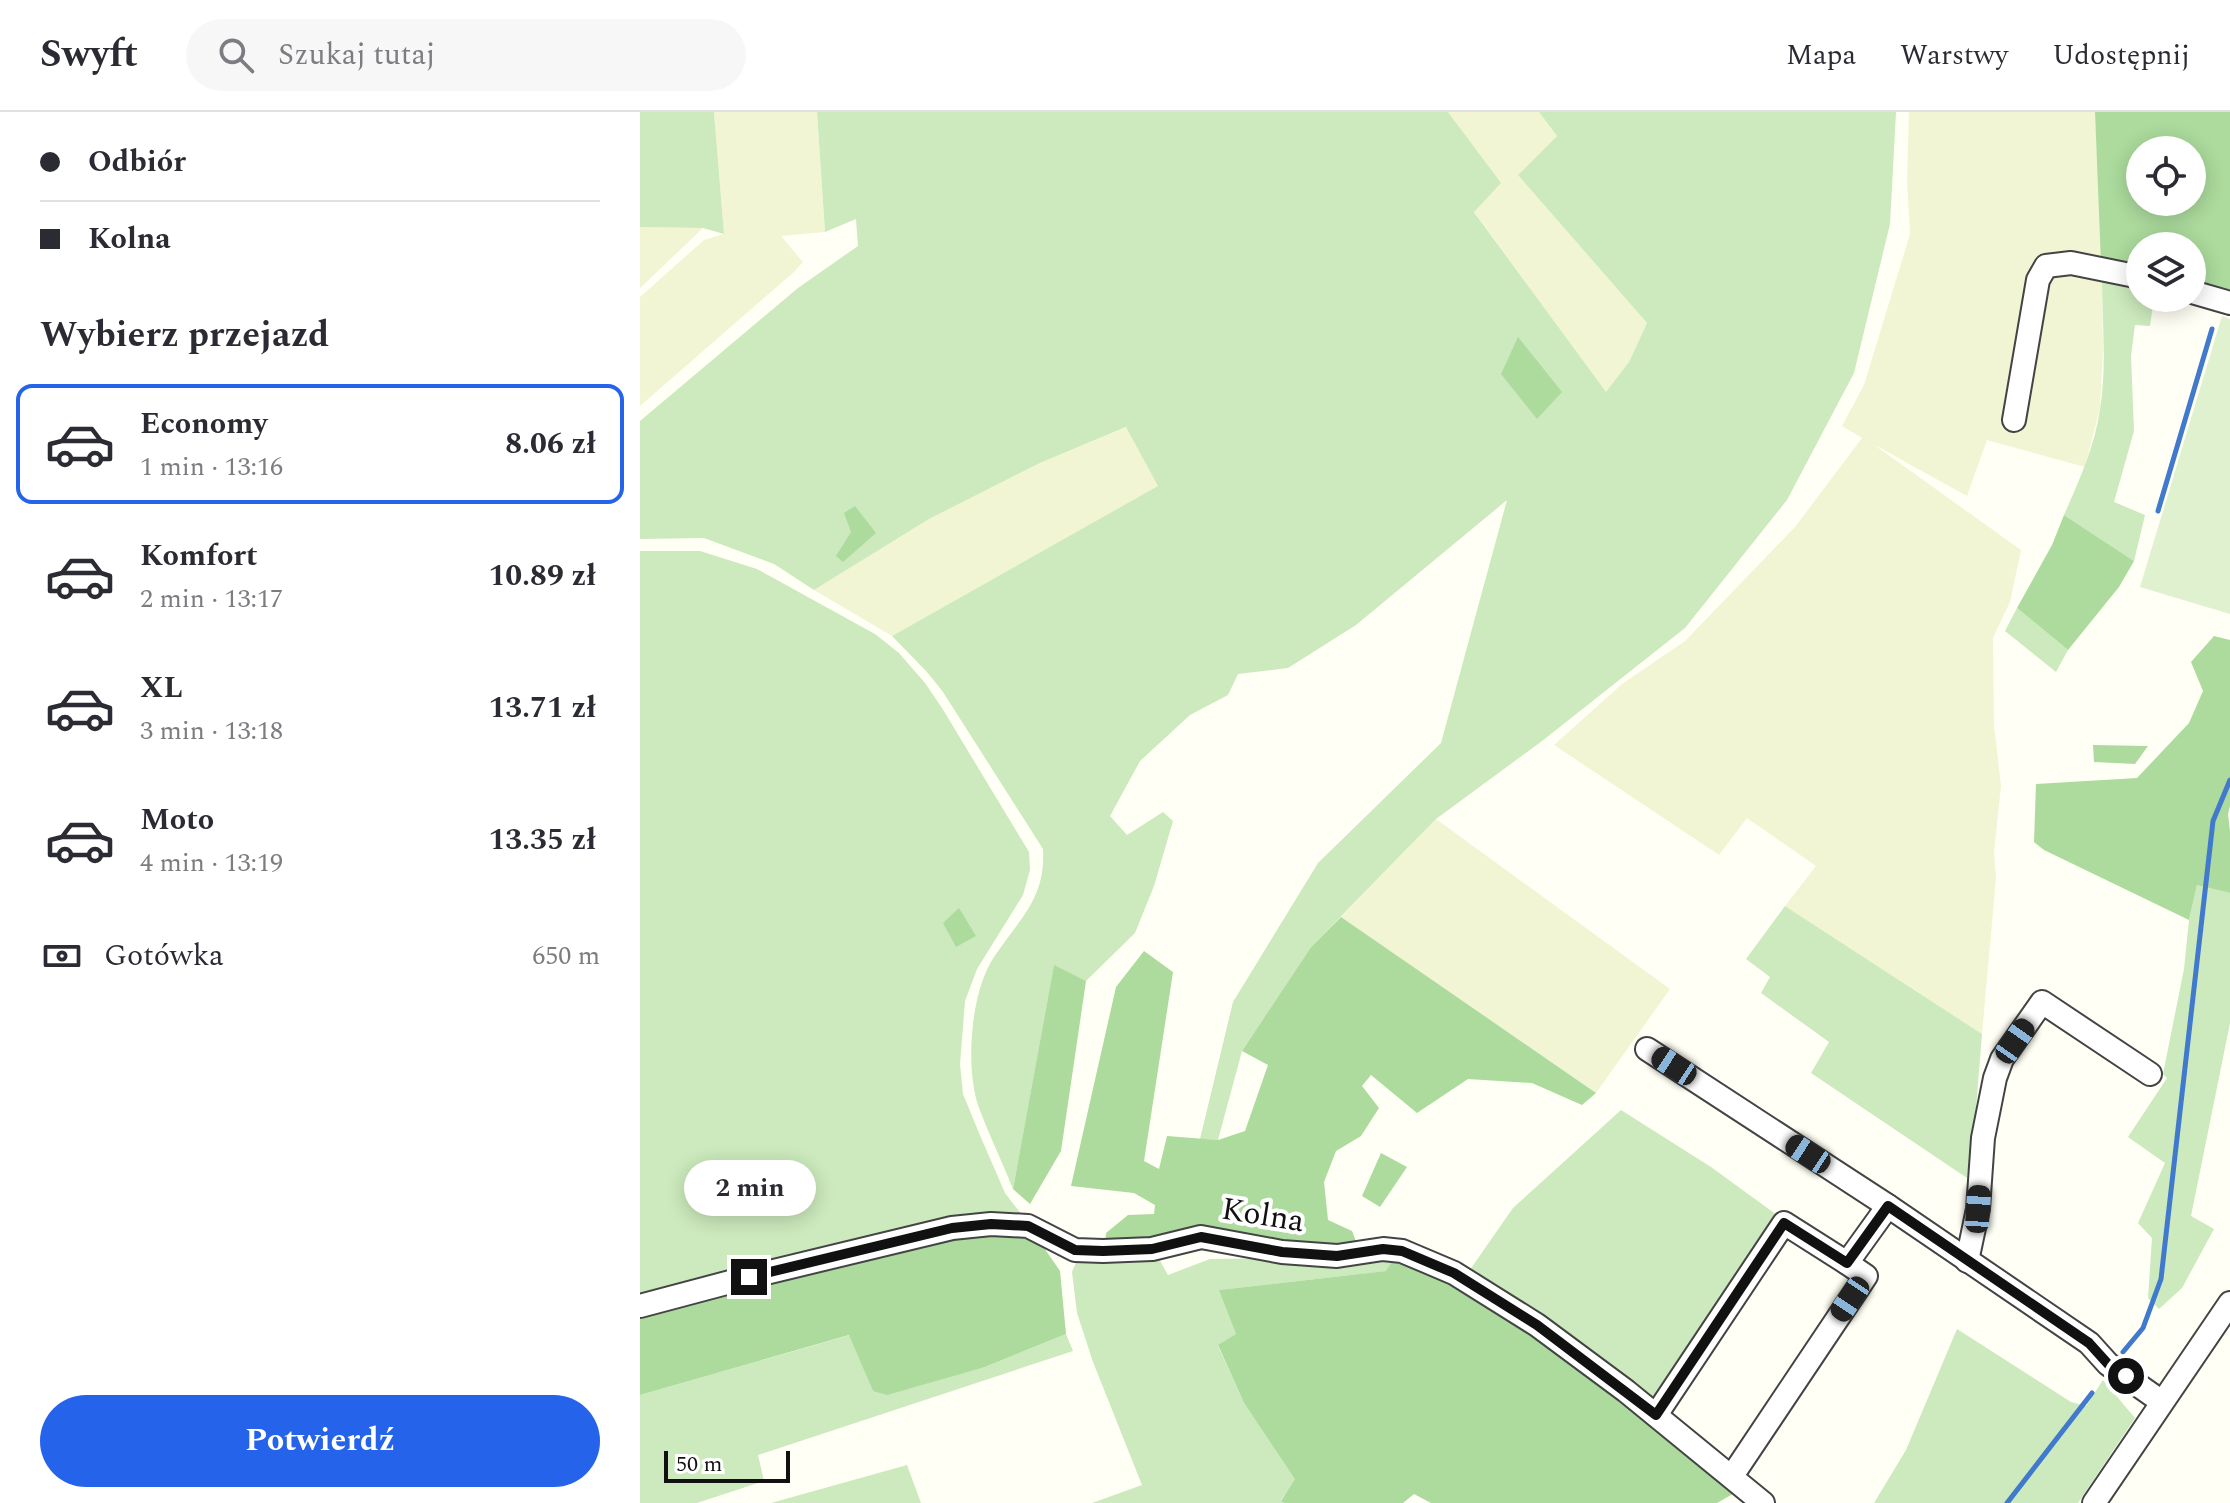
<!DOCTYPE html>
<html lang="pl">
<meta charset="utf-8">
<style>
:root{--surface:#fff;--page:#f7f7f7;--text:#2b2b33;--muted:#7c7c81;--line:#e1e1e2;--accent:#2563eb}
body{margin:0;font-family:Spectral,serif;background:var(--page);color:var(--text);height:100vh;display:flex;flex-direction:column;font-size:30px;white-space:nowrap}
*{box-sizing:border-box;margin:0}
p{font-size:26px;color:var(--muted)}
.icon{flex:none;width:44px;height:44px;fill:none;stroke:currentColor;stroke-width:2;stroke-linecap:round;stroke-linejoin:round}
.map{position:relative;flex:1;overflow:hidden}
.drawer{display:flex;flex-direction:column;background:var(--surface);width:640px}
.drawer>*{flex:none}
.hud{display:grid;align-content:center;height:176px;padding:0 40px;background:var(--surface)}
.buttons{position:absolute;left:1486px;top:24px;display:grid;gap:16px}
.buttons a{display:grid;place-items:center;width:80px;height:80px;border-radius:50%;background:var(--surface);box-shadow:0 4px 20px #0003;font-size:40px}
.scale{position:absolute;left:24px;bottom:20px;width:126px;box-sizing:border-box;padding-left:8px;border:4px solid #111;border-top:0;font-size:22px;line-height:28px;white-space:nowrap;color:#111;-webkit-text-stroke:6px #fff;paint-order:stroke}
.end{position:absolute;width:36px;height:36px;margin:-18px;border:10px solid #111;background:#fff;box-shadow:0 0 0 4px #fff}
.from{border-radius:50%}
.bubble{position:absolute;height:56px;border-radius:28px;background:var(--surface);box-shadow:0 4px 20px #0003;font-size:26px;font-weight:700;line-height:56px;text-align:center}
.car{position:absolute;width:24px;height:48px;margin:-24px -12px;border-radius:10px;box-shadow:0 0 6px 2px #0007;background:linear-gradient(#222 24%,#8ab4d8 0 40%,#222 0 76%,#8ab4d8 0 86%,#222 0)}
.hud b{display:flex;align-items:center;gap:28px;height:76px;font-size:30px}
.hud b+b{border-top:2px solid var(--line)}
.hud i{width:20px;height:20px;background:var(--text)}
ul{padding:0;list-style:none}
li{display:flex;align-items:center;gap:24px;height:120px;margin:0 16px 12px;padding:0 24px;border:4px solid transparent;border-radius:16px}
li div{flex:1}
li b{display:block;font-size:30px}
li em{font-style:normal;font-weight:700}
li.active{border-color:var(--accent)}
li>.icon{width:72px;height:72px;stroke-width:1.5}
h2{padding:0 40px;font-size:36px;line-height:96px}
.pay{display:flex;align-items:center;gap:20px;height:88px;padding:0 40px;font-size:30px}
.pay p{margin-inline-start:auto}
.cta{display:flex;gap:16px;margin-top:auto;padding:16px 40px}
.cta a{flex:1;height:92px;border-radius:48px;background:var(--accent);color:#fff;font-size:32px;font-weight:700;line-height:92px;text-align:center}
header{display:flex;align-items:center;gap:48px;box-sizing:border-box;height:112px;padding:0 40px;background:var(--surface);border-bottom:2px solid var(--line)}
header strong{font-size:38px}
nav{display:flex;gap:44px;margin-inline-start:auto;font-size:28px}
.search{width:560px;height:72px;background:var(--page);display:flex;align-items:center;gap:20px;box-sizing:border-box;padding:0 28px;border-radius:44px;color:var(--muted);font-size:30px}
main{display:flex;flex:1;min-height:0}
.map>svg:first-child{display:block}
</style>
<header>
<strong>Swyft</strong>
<div class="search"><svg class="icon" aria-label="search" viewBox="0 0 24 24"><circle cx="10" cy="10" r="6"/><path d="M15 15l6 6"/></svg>Szukaj tutaj</div>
<nav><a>Mapa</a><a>Warstwy</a><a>Udostępnij</a></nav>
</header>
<main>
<section class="drawer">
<div class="hud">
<b><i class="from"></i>Odbiór</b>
<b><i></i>Kolna</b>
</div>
<h2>Wybierz przejazd</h2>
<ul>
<li class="active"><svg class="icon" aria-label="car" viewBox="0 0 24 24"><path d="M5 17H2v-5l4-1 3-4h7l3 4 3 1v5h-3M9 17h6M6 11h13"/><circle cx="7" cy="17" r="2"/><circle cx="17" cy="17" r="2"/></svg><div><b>Economy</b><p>1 min · 13:16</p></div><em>8.06 zł</em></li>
<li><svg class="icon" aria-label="car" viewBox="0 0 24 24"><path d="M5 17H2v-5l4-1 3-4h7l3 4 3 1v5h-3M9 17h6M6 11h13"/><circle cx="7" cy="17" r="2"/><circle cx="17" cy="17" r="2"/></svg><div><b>Komfort</b><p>2 min · 13:17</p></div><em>10.89 zł</em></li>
<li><svg class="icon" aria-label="car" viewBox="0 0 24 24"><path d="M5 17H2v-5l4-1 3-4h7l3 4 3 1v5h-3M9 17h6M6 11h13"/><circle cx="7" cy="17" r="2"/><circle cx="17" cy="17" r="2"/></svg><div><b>XL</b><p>3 min · 13:18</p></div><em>13.71 zł</em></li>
<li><svg class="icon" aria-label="car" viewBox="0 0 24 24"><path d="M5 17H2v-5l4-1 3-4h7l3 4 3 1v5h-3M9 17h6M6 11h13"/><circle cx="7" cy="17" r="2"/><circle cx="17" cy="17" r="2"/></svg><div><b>Moto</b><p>4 min · 13:19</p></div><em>13.35 zł</em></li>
</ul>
<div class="pay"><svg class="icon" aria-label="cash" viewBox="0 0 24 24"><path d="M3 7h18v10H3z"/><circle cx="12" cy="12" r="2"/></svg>Gotówka<p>650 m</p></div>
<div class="cta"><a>Potwierdź</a></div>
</section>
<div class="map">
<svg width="1590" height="1391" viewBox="0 0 1590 1391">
<rect width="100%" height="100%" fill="#fffff5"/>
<g fill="#f2f5d4">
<path d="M74 0H177L185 120 141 124 163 150 154 160 0 294V185L64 128 84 122Z"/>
<path d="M808 0H899L917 24 878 63 1007 211 989 250 966 281 834 99 860 71Z"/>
<path d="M1269 0H1455L1461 126 1463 238 1460 296 1445 355 1347 328 1327 384 1233 332 1381 438 1370 490 1353 526 1354 613 1361 674 1354 741 1356 766 1342 922 1145 794 1176 754 1107 706 1079 743 914 633 982 572 1045 529 1155 415 1222 326 1202 314 1224 273 1270 122 1267 69Z"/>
<path d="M0 115 63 116 0 176Z"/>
<path d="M487 315 519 374 252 524 174 478 289 407 400 351Z"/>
<path d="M796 707 1030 877 956 981 701 805Z"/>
</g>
<g fill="#cceabd">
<path d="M0 0H74L84 122 63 116 0 115Z"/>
<path d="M177 0H808L861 71 834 100 966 280 989 250 1007 211 878 63 917 24 899 0H1256L1250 112 1214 261 1147 388 1045 516 902 629 796 707 671 835 602 939 578 1028 560 1027 593 890 678 751 801 631 867 388 716 513 648 556 598 562 588 583 550 603 500 649 470 704 487 723 523 700 533 709 514 774 495 821 446 869 414 854 373 1077C362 1049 348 1021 338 993 325 953 331 879 354 845 379 807 406 787 403 737L303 580 287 560 252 524 518 374 486 315 400 351 289 407 174 478 134 452 64 426 0 427V309L158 176 218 134 216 107 185 120Z"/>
<path d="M1462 166 1500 173V186H1514L1510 214 1495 213 1491 244 1494 319 1474 390 1505 403 1494 449 1424 403C1439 369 1455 334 1460 297 1467 257 1462 206 1462 166Z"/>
<path d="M0 439H60L117 457 235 522 259 541 285 571 302 596 389 740 390 758 383 783 337 857 325 889 320 952 323 982 339 1021 365 1081 385 1107 0 1188Z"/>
<path d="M1377 496 1428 538 1416 560 1365 519Z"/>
<path d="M1557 773 1590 781V911L1551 1104 1574 1117 1542 1176 1519 1197 1508 1186 1512 1126 1498 1111 1525 1051 1488 1025 1527 966 1523 962 1544 857 1549 808Z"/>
<path d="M1145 794 1342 922 1335 1009 1327 1066 1171 961 1189 930 1121 881 1130 865 1106 847Z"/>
<path d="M981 998 1071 1055 1141 1106 1014 1287 827 1162 873 1096Z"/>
<path d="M518 1145 528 1163 570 1147 755 1145 747 1159 580 1178 596 1222 578 1234 604 1291 656 1367 641 1388 644 1391H452L502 1373 453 1250 437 1201 432 1160 438 1146Z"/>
<path d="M1317 1217 1431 1290 1446 1294 1463 1268 1495 1306 1438 1391H1234L1266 1338Z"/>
<path d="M426 1222 433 1239 118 1343 124 1369 57 1391H0V1283L210 1223 233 1279 345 1255Z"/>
<path d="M267 1353 281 1391H131Z"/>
</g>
<g fill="#acdb9d" fill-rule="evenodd">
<path d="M1455 0H1590V184L1552 172V134H1500V159L1461 151ZM1500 38H1552V90H1500Z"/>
<path d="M878 225 922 280 897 307 861 262Z"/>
<path d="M215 394 236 421 203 450 196 444 211 420 204 401Z"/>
<path d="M1424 403 1494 449 1479 475 1428 538 1377 496 1412 433Z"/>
<path d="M1574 524 1590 528V694L1588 702 1590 719V781L1557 773 1549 808 1404 738 1394 730 1396 672 1497 666 1549 611 1563 579 1551 550Z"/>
<path d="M1453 633 1508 634 1495 652 1454 650Z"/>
<path d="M319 796 336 824 316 835 303 811Z"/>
<path d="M701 805 956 981 942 993 892 971 828 967 777 1001 731 963 722 974 739 996 721 1024 696 1039 684 1070 688 1108 712 1119 717 1132 701 1137 515 1131 465 1133 466 1121 488 1103 514 1102 515 1093 494 1081 431 1074 476 875 504 839 533 860 504 1049 519 1057 527 1024 578 1028 605 1019 628 953 602 939 671 835Z"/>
<path d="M414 853 446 869 421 1039 390 1092 373 1077Z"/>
<path d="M741 1041 767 1055 740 1095 722 1084Z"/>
<path d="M363 1117 398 1127 420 1159 426 1222 345 1255 247 1283 233 1279 209 1223 0 1283V1201L303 1123Z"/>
<path d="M755 1145 811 1170 899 1224 1098 1379 1077 1391H791L774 1382 763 1391H644L641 1389 655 1367 604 1291 578 1233 596 1222 579 1178 746 1159Z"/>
</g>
<path fill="#dff1cf" d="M1582 204 1590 207V502L1500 475Z"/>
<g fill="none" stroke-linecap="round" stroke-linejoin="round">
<g stroke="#4179cd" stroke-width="5">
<path d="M1518 399 1572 217"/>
<path d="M1483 1240 1503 1216 1521 1167 1573 709 1590 668"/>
<path d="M1367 1391 1452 1281"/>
</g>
<defs>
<g id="minor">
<path d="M1552 180 1590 191"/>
<path d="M1374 308 1398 168 1406 154 1431 151 1500 165"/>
<path d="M1007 937 1248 1094 1449 1231 1468 1252 1522 1290"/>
<path d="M1327 1149 1338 1097 1343 1026 1355 966 1362 947 1402 890 1510 962"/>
<path d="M0 1194 109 1165 312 1116 351 1112 388 1114 435 1138 463 1139 512 1137 561 1125 642 1140 697 1144 743 1137 762 1139 814 1161 897 1213 986 1279 1123 1391"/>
<path d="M1016 1303 1144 1111 1207 1151 1248 1094"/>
<path d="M1092 1364 1226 1164 1207 1151"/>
<path d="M1454 1391 1590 1191"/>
</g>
</defs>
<use href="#minor" stroke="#444" stroke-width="26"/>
<use href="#minor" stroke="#fff" stroke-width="22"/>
</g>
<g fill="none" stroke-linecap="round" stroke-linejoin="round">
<path stroke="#111" stroke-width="10" d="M109 1165 312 1116 351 1112 388 1114 435 1138 463 1139 512 1137 561 1125 642 1140 670 1142 697 1144 743 1137 762 1139 814 1161 897 1213 1016 1303 1144 1111 1207 1151 1248 1094 1449 1231 1468 1252 1486 1264"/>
</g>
<g text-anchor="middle" stroke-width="8" stroke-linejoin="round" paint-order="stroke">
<g font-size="32" fill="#111" stroke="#fff">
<text transform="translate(623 1102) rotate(9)" y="11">Kolna</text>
</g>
</g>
</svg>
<div class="buttons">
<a><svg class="icon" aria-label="locate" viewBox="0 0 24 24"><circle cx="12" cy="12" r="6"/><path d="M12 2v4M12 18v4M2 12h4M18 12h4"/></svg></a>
<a><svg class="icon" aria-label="layers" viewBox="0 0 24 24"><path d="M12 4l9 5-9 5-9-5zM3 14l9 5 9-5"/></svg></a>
</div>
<div class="scale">50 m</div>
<i class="end from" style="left:1486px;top:1264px"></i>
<i class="end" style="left:109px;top:1165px"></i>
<div class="bubble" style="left:44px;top:1048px;width:132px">2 min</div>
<i class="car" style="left:1375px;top:929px;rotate:35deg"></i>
<i class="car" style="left:1034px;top:954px;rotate:303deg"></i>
<i class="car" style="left:1168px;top:1042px;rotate:303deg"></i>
<i class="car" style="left:1338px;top:1097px;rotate:4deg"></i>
<i class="car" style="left:1210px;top:1187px;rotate:214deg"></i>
</div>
</main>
